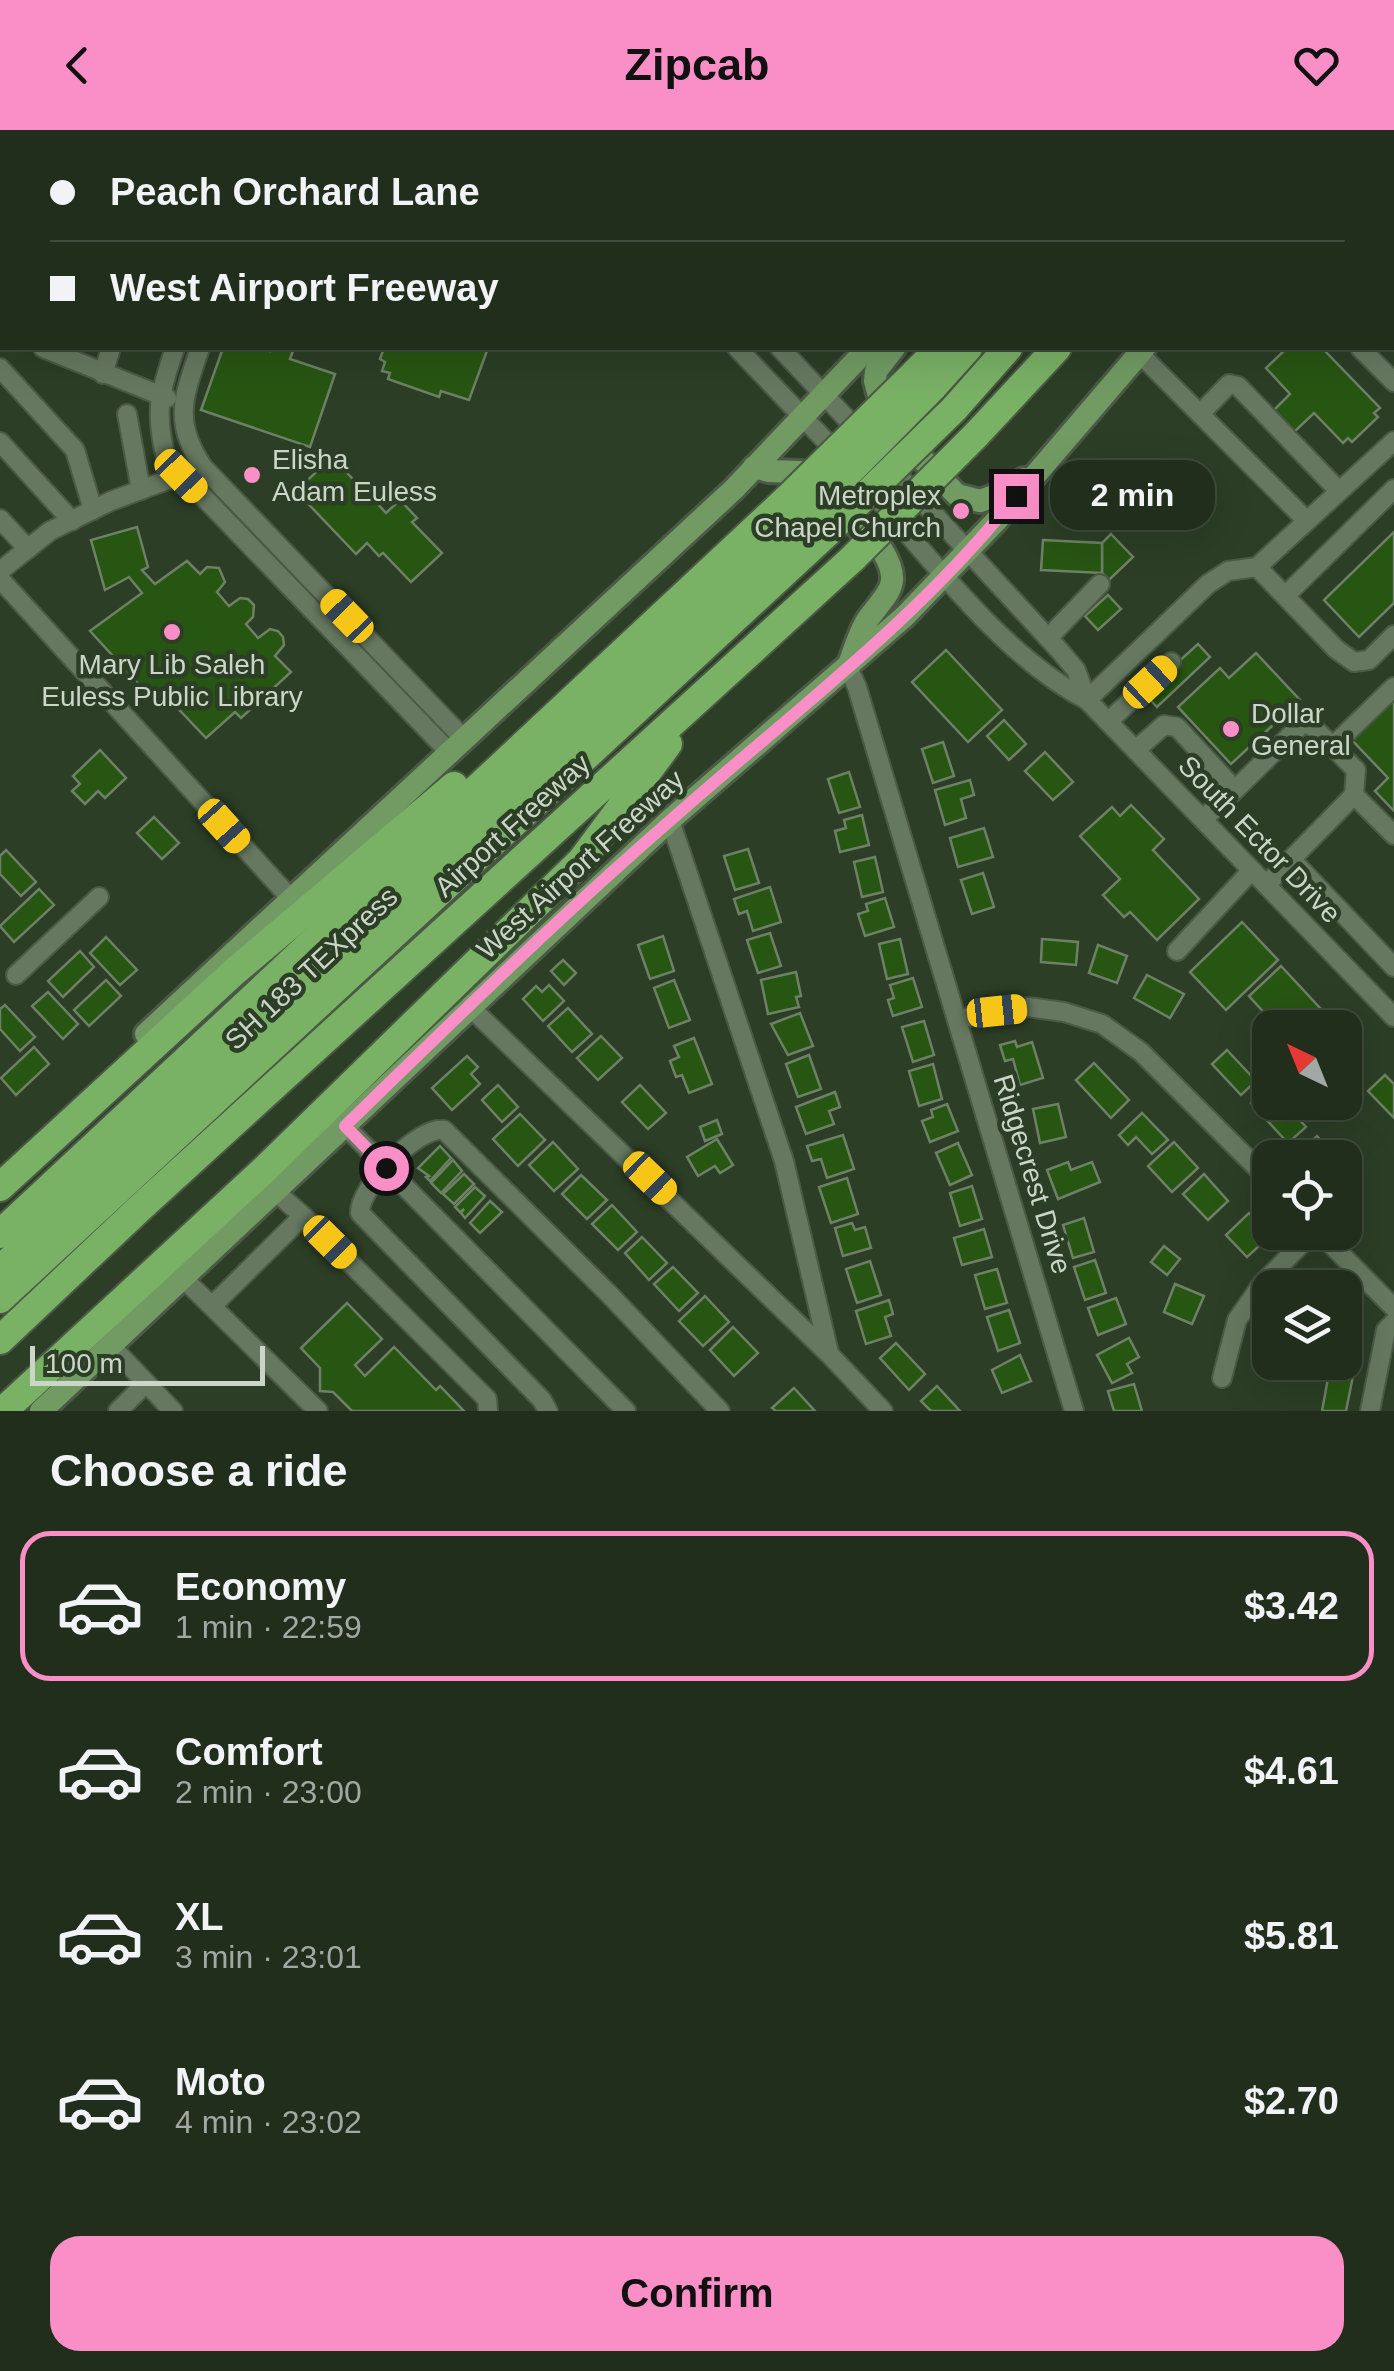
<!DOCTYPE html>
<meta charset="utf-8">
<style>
:root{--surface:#212e1c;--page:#293625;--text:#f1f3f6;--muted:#a2a8a3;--line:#3e4a3b;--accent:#fa8fc8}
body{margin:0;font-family:Arial,sans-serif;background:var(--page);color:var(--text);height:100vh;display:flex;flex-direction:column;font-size:38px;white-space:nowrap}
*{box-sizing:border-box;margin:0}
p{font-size:32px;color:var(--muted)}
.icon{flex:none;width:55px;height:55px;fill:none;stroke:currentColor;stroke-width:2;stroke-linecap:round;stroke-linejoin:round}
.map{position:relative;height:1281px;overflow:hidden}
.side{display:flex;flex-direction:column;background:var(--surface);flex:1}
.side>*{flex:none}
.top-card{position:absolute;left:0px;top:0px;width:1395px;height:220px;box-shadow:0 10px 40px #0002,0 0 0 2px var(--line);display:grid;align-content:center;height:220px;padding:0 50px;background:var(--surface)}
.needle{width:65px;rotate:317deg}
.tools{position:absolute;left:1252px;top:880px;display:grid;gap:20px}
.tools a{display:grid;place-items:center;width:110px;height:110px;border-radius:20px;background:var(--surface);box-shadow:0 10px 40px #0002,0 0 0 2px var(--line);font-size:50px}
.scale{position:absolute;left:30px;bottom:25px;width:235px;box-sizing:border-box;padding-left:10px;border:5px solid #cbd6c8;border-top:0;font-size:28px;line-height:35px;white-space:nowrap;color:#cbd6c8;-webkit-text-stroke:8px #2c3e26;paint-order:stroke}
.end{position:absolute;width:45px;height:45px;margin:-22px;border:12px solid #fa8fc8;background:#111;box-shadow:0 0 0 5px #111}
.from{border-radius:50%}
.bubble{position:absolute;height:70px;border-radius:30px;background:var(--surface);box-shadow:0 10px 40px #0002,0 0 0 2px var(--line);font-size:32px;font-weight:600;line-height:70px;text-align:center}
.car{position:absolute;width:30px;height:60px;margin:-30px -15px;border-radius:12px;box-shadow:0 0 8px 2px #0007;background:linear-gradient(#f5c518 24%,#345 0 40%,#f5c518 0 76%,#345 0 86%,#f5c518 0)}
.top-card b{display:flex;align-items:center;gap:35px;height:95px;font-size:38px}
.top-card b+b{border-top:2px solid var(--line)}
.top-card i{width:25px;height:25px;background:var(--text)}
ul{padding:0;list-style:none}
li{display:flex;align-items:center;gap:30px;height:150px;margin:0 20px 15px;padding:0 30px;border:5px solid transparent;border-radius:30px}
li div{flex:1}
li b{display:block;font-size:38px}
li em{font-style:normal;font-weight:600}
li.selected{border-color:var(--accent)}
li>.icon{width:90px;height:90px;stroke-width:1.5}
h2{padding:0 50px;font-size:45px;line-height:120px}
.action{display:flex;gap:20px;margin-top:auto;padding:20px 50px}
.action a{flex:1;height:115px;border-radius:30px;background:var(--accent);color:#111;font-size:40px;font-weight:600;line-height:115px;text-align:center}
header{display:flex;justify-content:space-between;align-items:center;height:130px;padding:0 50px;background:var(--accent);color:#111;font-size:45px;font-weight:600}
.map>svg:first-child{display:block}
</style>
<header><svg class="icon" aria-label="back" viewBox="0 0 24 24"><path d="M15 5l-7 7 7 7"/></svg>Zipcab<svg class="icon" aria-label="heart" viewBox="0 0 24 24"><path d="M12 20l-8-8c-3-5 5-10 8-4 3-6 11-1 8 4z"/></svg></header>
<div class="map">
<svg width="1394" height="1281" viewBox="0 0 1394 1281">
<rect width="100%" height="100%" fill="#2c3e26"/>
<g fill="#275512" stroke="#6e8167" stroke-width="2.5">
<path d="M528 0H606L609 2H531Z"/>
<path d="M223 218H258L270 221 271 218H294L290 229 335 244 310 317 201 280Z"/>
<path d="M384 218H488L469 270 441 261 439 267 388 249 390 243 382 241 385 232 380 229Z"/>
<path d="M1287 218H1322L1380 278 1374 283 1378 287 1352 312 1348 308 1343 313 1314 283 1293 303 1272 282 1290 264 1266 238Z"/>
<path d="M332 327 366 363 374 356 384 366 377 373 386 383 400 370 417 388 412 392 442 423 411 452 383 423 379 426 367 413 356 424 296 361Z"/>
<path d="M137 397 148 437 142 440 155 454 187 431 200 444 207 437 219 438 225 452 217 462 229 476 240 468 248 469 254 475 253 487 246 494 258 508 270 499 278 501 283 507 284 515 275 526 291 542 241 588 235 582 206 608 168 568 159 576 90 501 142 463 129 447 105 460 91 410Z"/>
<path d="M1394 402V473L1359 507 1324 470Z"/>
<path d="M1111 404 1133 427 1109 450 1102 443V413Z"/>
<path d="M1043 410 1102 413V443L1041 440Z"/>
<path d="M1108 465 1121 479 1098 500 1085 486Z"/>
<path d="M1198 514 1210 527 1157 577 1144 563Z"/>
<path d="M946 520 1002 580 968 612 912 552Z"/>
<path d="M1256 523 1300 570 1231 634 1178 577 1220 538 1229 548Z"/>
<path d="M1394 564V681L1375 661 1388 648 1349 607Z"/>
<path d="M1004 590 1026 614 1009 630 987 606Z"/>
<path d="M943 612 954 646 933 653 922 619Z"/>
<path d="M100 620 126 648 105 668 98 661 85 674 72 661 80 654 73 646Z"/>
<path d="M1045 622 1073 652 1053 670 1025 641Z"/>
<path d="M849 642 860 677 839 683 828 649Z"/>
<path d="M970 650 974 665 961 669 966 688 945 695 935 660Z"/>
<path d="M1131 675 1164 709 1153 720 1199 769 1157 810 1130 782 1124 787 1103 765 1120 749 1080 706 1112 677 1120 686Z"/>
<path d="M862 685 869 715 840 722 835 701 846 698 844 690Z"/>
<path d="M154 687 179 713 162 729 137 703Z"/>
<path d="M984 698 993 727 958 737 950 708Z"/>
<path d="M748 719 759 753 735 760 724 726Z"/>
<path d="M6 720 36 752 21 766 0 744V726Z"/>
<path d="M875 727 883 762 862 767 854 732Z"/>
<path d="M983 743 994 777 972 784 961 750Z"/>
<path d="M770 757 781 792 753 801 747 781 739 784 734 769Z"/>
<path d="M39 759 54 775 14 812 0 796Z"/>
<path d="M885 768 894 797 865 806 858 784 868 781 866 774Z"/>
<path d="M1242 792 1278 830 1226 880 1190 842Z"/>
<path d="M770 803 781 836 758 843 747 810Z"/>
<path d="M663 806 674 841 650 849 638 815Z"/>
<path d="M106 807 137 840 120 855 90 823Z"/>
<path d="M900 809 908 844 887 849 879 814Z"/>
<path d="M1042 809 1078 812 1076 835 1041 832Z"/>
<path d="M1098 815 1127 826 1117 853 1089 843Z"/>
<path d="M80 821 94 837 63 867 48 851Z"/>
<path d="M563 830 576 843 564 855 551 841Z"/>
<path d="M1281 836 1320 878 1300 898H1278L1249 866Z"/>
<path d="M796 842 801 866 796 867 799 877 768 884 761 850Z"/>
<path d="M1147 845 1184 864 1170 888 1134 868Z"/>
<path d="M913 848 922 877 893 886 888 870 894 868 890 855Z"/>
<path d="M106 850 121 866 89 896 74 880Z"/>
<path d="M674 850 690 890 669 898 654 858Z"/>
<path d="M549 855 564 871 543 891 523 869 536 856 542 862Z"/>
<path d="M48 862 78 894 63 909 32 876Z"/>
<path d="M5 875 35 907 20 921 0 899V879Z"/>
<path d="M568 878 592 904 572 922 548 896Z"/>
<path d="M800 883 813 916 788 925 771 894Z"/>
<path d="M924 891 934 925 913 932 902 897Z"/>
<path d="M601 906 622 928 598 950 577 928Z"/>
<path d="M694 908 712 954 689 963 682 945 676 947 670 931 679 927 674 916Z"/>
<path d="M1015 911 1017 917 1032 912 1043 948 1020 955 1013 929 1005 931 1000 915Z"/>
<path d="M34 917 49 934 16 965 1 948Z"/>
<path d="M1227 920 1256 951 1241 965 1212 934Z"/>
<path d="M809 925 821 959 798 967 786 934Z"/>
<path d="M467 926 478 937 471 944 480 954 452 980 432 958Z"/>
<path d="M1094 933 1129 970 1111 988 1076 950Z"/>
<path d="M933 934 942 969 919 976 909 941Z"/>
<path d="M1385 945 1394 954V988L1368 961Z"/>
<path d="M498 955 518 977 502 992 482 970Z"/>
<path d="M640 955 666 983 648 999 622 972Z"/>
<path d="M1268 957 1270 972H1283L1306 997 1288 1013 1251 973Z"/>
<path d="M835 962 840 977 829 981 834 994 806 1004 796 977Z"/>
<path d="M947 974 958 1001 930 1012 922 991 933 987 931 980Z"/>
<path d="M1058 974 1066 1007 1040 1013 1033 979Z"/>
<path d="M1142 983 1168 1010 1152 1024 1136 1007 1128 1015 1119 1005Z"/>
<path d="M520 984 545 1010 518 1036 493 1009Z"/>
<path d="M717 990 722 1004 705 1011 700 997Z"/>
<path d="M843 1005 854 1039 827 1048 821 1029 812 1031 807 1016Z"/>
<path d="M1317 1006 1337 1028H1304L1299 1023Z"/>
<path d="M717 1009 733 1035 720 1043 715 1036 698 1046 687 1027Z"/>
<path d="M553 1012 578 1039 554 1061 529 1035Z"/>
<path d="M1174 1012 1198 1038 1172 1062 1148 1036Z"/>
<path d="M958 1013 972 1045 950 1055 936 1023Z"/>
<path d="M440 1016 451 1028 430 1051 426 1047 429 1046 418 1038Z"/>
<path d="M453 1030 462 1041 441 1063 431 1053Z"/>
<path d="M1068 1032 1071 1040 1092 1032 1100 1052 1058 1069 1047 1040Z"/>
<path d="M464 1044 474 1054 454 1074 443 1064Z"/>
<path d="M1204 1044 1228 1071 1208 1090 1183 1064Z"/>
<path d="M581 1045 607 1070 587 1089 562 1064Z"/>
<path d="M847 1048 858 1084 831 1093 819 1057Z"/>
<path d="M972 1056 982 1089 960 1096 950 1063Z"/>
<path d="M475 1057 485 1066 465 1088 461 1083 464 1079 460 1082 455 1077Z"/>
<path d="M490 1071 502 1082 480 1103 470 1093Z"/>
<path d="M612 1075 637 1102 618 1120 592 1094Z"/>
<path d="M1249 1083 1270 1106 1247 1127 1226 1105Z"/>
<path d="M1084 1088 1094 1122 1073 1128 1063 1095Z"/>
<path d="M852 1093 855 1100 865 1097 871 1118 843 1126 835 1098Z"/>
<path d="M984 1099 992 1127 962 1135 954 1108Z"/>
<path d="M642 1107 667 1133 649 1150 625 1123Z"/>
<path d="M1164 1116 1180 1129 1167 1145 1151 1132Z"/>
<path d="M1095 1130 1106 1163 1085 1170 1074 1137Z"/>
<path d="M870 1131 881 1165 857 1173 846 1139Z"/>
<path d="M673 1137 698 1163 679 1181 654 1154Z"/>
<path d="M997 1139 1007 1173 985 1179 975 1145Z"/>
<path d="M1175 1154 1204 1166 1192 1194 1164 1182Z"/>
<path d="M705 1166 729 1192 703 1216 679 1191Z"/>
<path d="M1116 1168 1126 1194 1098 1205 1088 1178Z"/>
<path d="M889 1170 893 1184 885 1187 891 1206 866 1214 856 1181Z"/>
<path d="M347 1173 382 1209 355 1235 365 1246 394 1217 436 1260 440 1256 464 1281H352L333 1262 320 1261V1238L301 1218Z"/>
<path d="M1009 1180 1020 1213 998 1221 987 1187Z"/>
<path d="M733 1197 758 1223 734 1246 710 1220Z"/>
<path d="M1345 1203 1361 1206 1346 1281H1322L1331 1232H1345Z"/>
<path d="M1129 1208 1139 1227 1127 1234 1132 1243 1112 1253 1097 1225Z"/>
<path d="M1270 1211V1232H1282L1272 1245 1255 1231Z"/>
<path d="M896 1213 925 1244 909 1260 880 1228Z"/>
<path d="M1020 1225 1031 1251 1002 1263 992 1240Z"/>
<path d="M1134 1254 1142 1281H1114L1108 1261Z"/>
<path d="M937 1256 960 1281H931L921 1271Z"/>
<path d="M794 1258 815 1281H776L772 1278Z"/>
</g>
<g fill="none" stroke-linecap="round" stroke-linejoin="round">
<defs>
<g id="minor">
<path d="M210 0 215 2"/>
<path d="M289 0 296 2"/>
<path d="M714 0 716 2"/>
<path d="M14 2 17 0"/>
<path d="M181 2 182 0"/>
<path d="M253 2 255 0"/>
<path d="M375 2 378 0"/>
<path d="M672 2 674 0"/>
<path d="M729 2 731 0"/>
<path d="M0 15 2 13"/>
<path d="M1392 43 1394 42"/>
<path d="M1392 100 1394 102"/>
<path d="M0 175 2 179"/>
<path d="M1392 208 1394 206"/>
<path d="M43 218 167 268"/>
<path d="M175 218C160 261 154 282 166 328L451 624"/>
<path d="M200 218C184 266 172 291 203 337L465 610"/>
<path d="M737 218 840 326"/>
<path d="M780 218 862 305"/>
<path d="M1360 218 1394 252"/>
<path d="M1139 223 1307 391"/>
<path d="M0 238 75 320 93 380"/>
<path d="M103 244 111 218"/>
<path d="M127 284 141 360"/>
<path d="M1200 284 1229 254 1238 256 1339 361"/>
<path d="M0 312 72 391"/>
<path d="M886 332 1059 520 1076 540 1087 570"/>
<path d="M864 353C928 425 1002 526 1087 570L1394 887"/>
<path d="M0 389 28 419"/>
<path d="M1257 437 1336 519 1354 532 1369 530 1394 505"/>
<path d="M0 441 50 401 111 371 189 342"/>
<path d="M0 449 292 770"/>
<path d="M1285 466 1394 359"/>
<path d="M1048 508 1100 454"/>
<path d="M848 537 857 557 1074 1281"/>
<path d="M1087 570 1208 454 1228 441 1257 437 1394 311"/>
<path d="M1108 592 1171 532"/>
<path d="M1333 616 1394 557"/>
<path d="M1136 620 1164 595 1177 597 1235 660 1203 689"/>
<path d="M1235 660 1303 593 1312 596 1356 640 1354 665"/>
<path d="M670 690 784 1031 829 1223"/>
<path d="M1291 729 1394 837"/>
<path d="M1266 755 1354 665 1394 705"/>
<path d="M1177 821 1252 740"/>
<path d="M16 845 99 767"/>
<path d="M469 876 829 1224 883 1281"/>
<path d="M957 889 1028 877 1064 882 1102 894 1141 922 1270 1051"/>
<path d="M345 996 626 1281"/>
<path d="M276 1062 303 1086 487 1269 488 1281"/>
<path d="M1319 1102 1394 1178"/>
<path d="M183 1148 318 1281"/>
<path d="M212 1176 303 1086"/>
<path d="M111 1216 173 1281"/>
<path d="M1222 1248 1237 1190 1262 1154 1313 1102"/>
<path d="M118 1281 146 1253"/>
<path d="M548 1281 542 1270 360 1083C359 1057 418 996 444 1000L609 1164 720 1281"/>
<path d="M1370 1281 1386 1200 1394 1192"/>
</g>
<g id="major">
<path d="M1065 2 1068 0"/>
<path d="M1322 2 1324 0"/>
<path d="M894 218 876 241 875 251 886 292 957 365 980 371 1003 363 1024 349"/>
<path d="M754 337 769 341 800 342 882 420C903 454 888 462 868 489 859 502 855 519 849 534"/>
<path d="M146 904 734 359 868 218"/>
<path d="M41 1281 670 690 905 486 996 391 1144 218"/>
</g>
<g id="highway">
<path d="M1124 2 1126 0"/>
<path d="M1151 2 1153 0"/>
<path d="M1191 2 1193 0"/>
<path d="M1237 2 1239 0"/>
<path d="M1270 2 1272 0"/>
<path d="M914 244 940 218"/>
<path d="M932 258 968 218"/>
<path d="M954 279 1008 218"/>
<path d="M976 305 1057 218"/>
<path d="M0 1057 234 842 454 656"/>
<path d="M0 1104 788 368"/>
<path d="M0 1140 808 383"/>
<path d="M0 1169 828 402"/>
<path d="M0 1210 141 1077 852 429"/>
<path d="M3 1281 265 1039 581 731 668 614"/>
</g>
</defs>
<use href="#minor" stroke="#4b5946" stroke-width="22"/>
<use href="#major" stroke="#4b5946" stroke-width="28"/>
<use href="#highway" stroke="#4b5946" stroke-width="32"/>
<use href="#minor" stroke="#667960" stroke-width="18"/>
<use href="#major" stroke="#719b63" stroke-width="22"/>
<use href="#highway" stroke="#79b165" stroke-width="28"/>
<defs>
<g id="highway-bridge">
<path d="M788 368 914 244"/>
<path d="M808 383 932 258"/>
<path d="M828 402 954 279"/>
<path d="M852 429 976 305"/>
</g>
</defs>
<use href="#highway-bridge" stroke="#4b5946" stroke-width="32" stroke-linecap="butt"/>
<use href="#highway-bridge" stroke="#79b165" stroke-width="28"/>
</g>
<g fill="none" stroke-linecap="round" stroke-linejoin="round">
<path stroke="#fa8fc8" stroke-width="12" d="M386 1038 345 996C452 892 559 787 672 689 789 585 918 490 1016 366"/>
</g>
<g fill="#fa8fc8" stroke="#2c3e26" stroke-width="4">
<circle cx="252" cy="345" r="10"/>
<circle cx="961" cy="381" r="10"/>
<circle cx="172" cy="502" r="10"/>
<circle cx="1231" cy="599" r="10"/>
</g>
<g text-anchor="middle" stroke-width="9" stroke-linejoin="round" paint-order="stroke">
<g font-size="28" fill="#cbd6c8" stroke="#2c3e26" text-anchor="start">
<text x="272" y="339">Elisha<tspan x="272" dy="32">Adam Euless</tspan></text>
<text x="941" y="375" text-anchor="end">Metroplex<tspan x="941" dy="32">Chapel Church</tspan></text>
<text x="172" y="544" text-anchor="middle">Mary Lib Saleh<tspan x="172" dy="32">Euless Public Library</tspan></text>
<text x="1251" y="593">Dollar<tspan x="1251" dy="32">General</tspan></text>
</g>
<g font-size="28" fill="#cbd6c8" stroke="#2c3e26">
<text transform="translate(512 695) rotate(-42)" y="10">Airport Freeway</text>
<text transform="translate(1260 709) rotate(46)" y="10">South Ector Drive</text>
<text transform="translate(580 734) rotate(-42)" y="10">West Airport Freeway</text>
<text transform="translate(311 838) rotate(-43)" y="10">SH 183 TEXpress</text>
<text transform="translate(1033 1044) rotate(73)" y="10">Ridgecrest Drive</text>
</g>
</g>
</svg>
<div class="tools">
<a><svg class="needle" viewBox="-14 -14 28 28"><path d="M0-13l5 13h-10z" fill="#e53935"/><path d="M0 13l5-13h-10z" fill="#a2a8a3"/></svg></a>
<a><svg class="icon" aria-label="locate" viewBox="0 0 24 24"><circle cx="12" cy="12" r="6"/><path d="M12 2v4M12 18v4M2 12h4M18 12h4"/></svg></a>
<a><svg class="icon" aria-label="layers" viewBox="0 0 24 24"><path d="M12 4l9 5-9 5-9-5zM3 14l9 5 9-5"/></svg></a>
</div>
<div class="scale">100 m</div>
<i class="end from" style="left:386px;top:1038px"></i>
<i class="end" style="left:1016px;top:366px"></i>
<div class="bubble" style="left:1050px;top:330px;width:165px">2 min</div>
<i class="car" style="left:181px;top:346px;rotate:136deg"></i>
<i class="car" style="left:347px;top:486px;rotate:316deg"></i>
<i class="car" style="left:1150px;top:552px;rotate:47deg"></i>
<i class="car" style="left:224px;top:696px;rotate:138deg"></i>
<i class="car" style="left:997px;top:881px;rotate:84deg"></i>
<i class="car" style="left:650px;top:1048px;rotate:134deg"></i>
<i class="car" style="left:330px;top:1112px;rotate:135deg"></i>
<div class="top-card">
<b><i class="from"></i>Peach Orchard Lane</b>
<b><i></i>West Airport Freeway</b>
</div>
</div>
<section class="side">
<h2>Choose a ride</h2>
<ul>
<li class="selected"><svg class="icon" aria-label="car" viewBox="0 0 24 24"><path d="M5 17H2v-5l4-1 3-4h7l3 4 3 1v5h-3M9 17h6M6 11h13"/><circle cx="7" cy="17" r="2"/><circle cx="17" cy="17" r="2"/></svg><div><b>Economy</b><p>1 min · 22:59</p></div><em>$3.42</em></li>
<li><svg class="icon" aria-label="car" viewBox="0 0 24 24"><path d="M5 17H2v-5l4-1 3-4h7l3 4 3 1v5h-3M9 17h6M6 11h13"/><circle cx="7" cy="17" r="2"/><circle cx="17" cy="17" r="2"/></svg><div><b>Comfort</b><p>2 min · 23:00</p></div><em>$4.61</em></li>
<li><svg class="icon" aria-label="car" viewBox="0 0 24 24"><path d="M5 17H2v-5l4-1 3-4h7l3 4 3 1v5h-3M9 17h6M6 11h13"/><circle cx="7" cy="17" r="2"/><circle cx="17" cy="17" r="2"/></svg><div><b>XL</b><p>3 min · 23:01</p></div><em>$5.81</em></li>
<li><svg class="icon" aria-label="car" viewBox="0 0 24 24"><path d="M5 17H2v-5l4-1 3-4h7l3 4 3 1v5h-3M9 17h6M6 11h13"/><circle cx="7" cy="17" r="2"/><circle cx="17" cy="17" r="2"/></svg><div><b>Moto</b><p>4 min · 23:02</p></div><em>$2.70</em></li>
</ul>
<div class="action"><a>Confirm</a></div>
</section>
